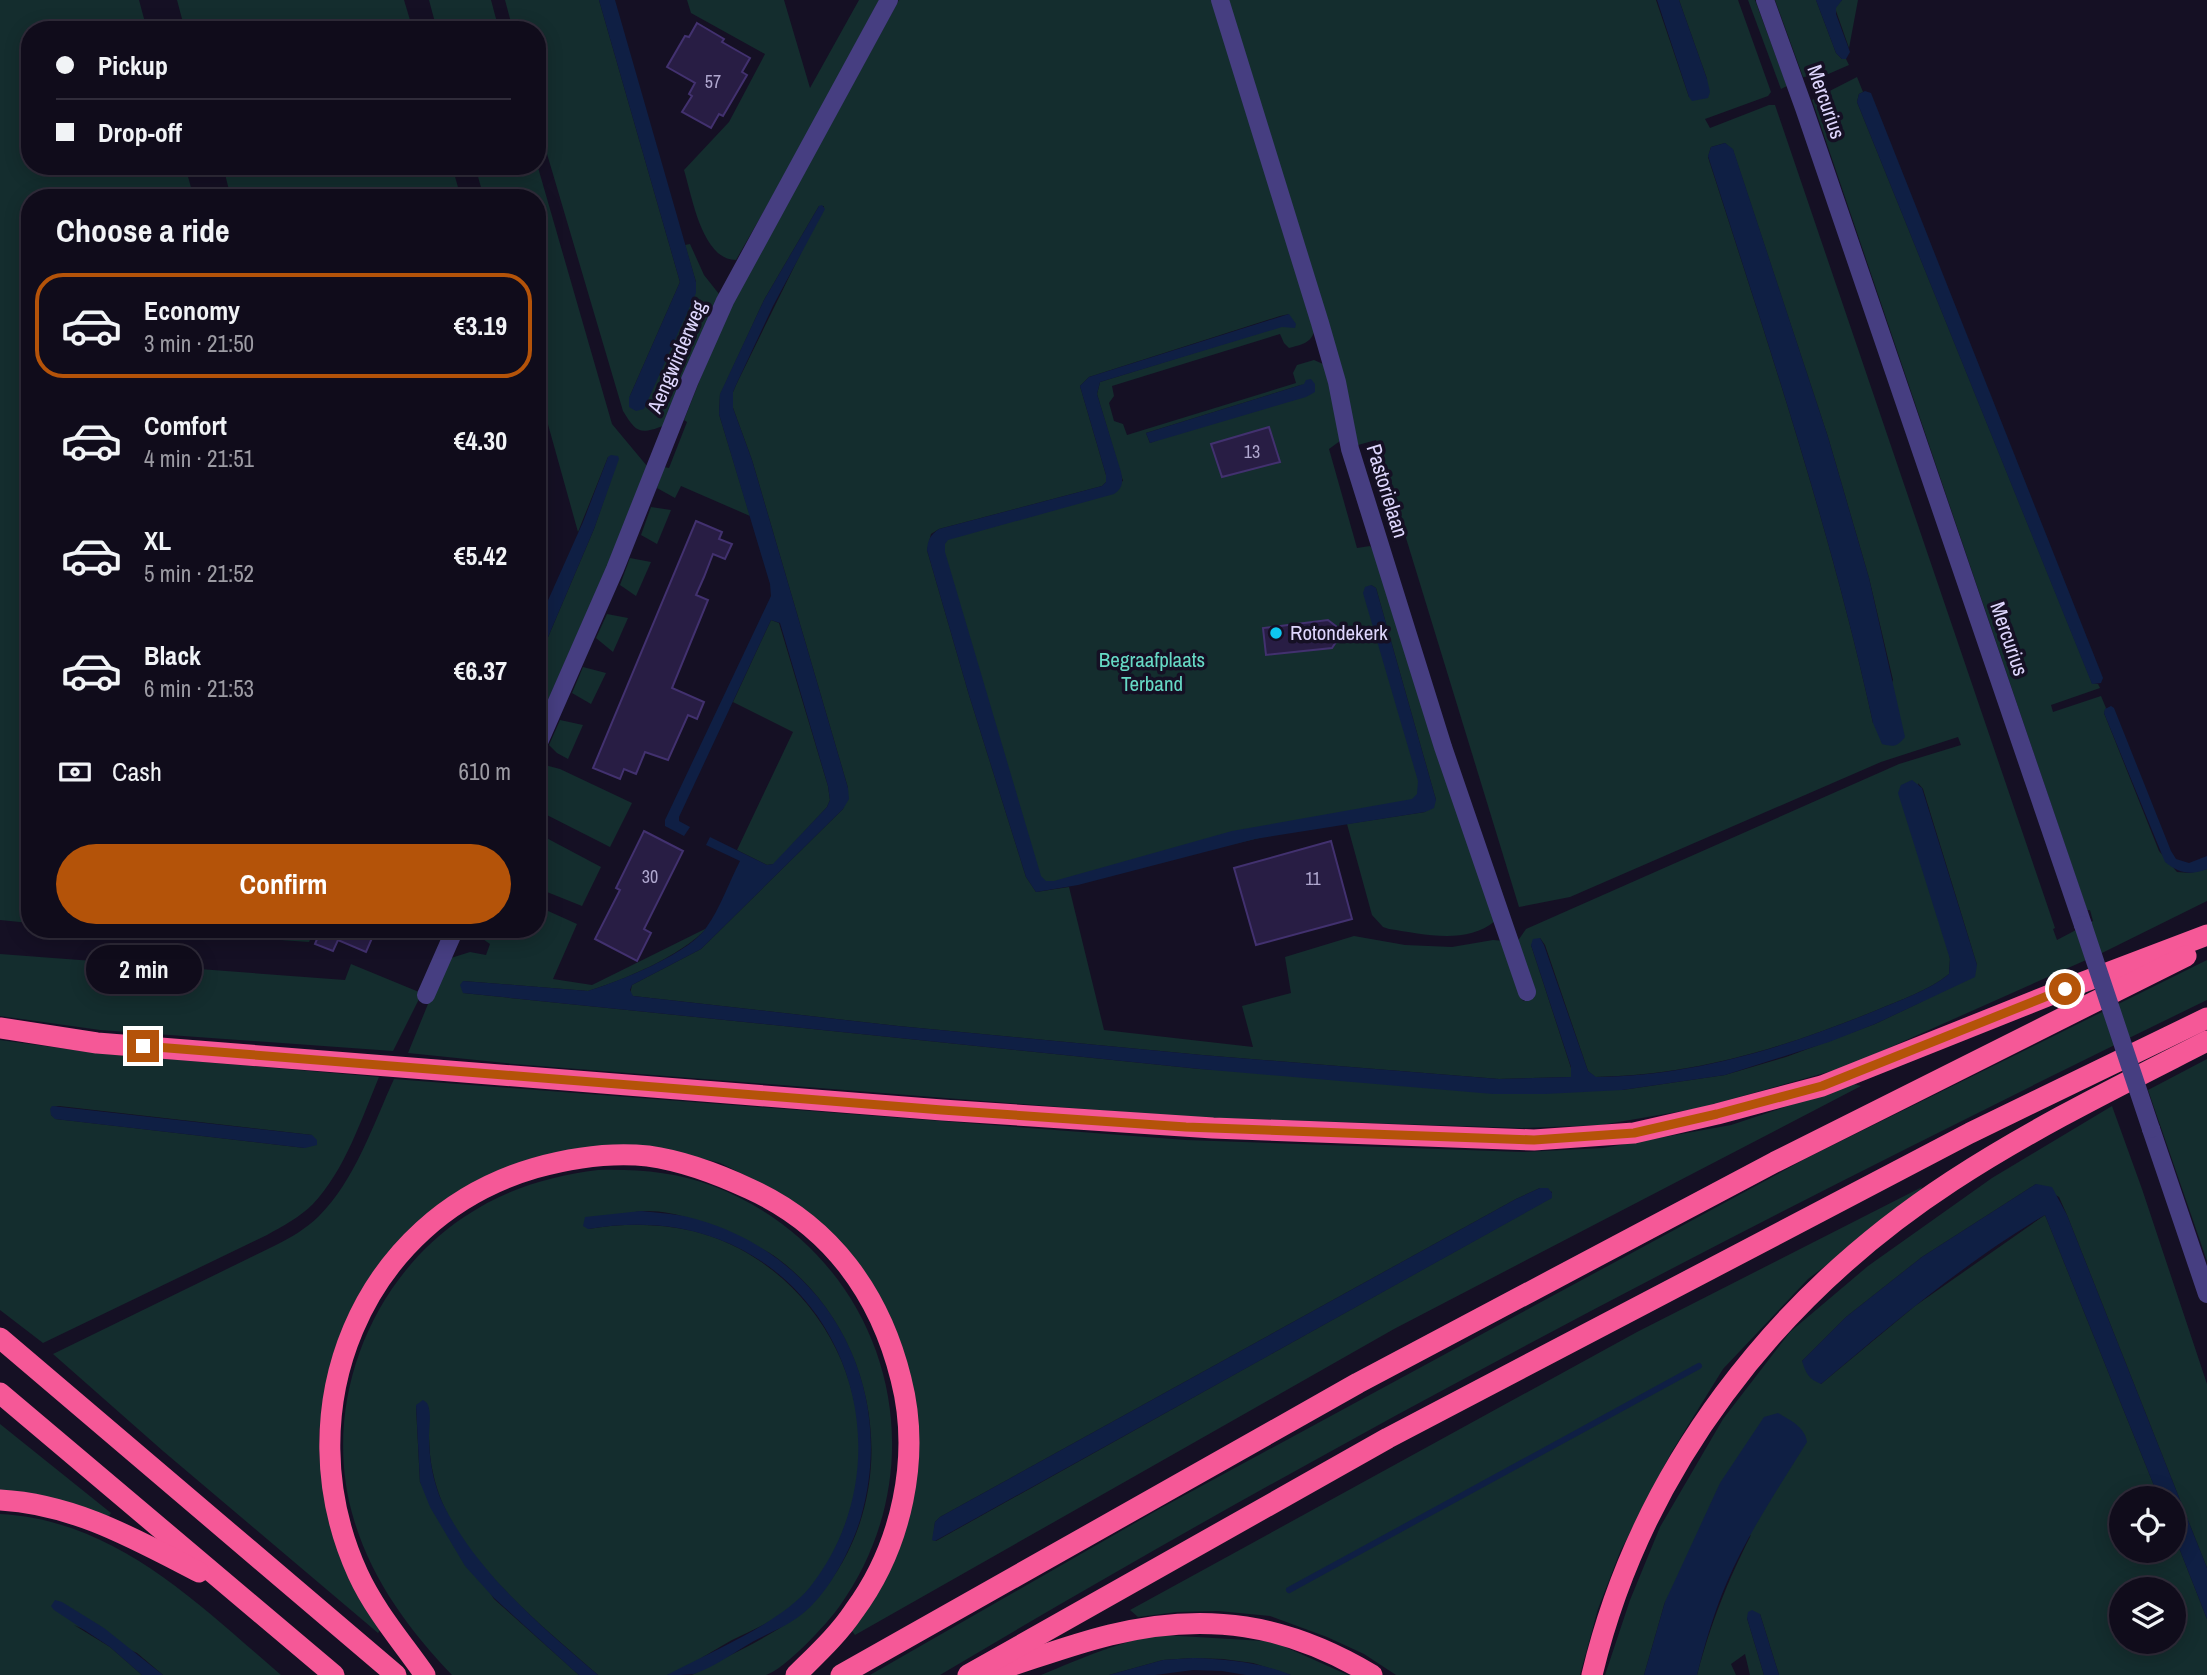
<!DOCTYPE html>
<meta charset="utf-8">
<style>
:root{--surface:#100c1b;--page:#1e1a28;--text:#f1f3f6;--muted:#9c9ba3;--line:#302c3a;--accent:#b45309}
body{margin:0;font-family:"Archivo Narrow",sans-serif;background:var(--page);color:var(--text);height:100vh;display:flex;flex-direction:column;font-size:26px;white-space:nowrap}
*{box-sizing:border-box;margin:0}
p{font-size:23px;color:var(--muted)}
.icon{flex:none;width:38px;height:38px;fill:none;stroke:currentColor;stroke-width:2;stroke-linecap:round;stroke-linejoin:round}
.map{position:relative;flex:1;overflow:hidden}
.drawer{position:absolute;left:21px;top:189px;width:525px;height:749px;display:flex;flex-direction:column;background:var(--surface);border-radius:28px;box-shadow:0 4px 18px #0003,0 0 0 2px var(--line)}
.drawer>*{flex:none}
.guide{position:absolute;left:21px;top:21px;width:525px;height:154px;border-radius:28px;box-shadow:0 4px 18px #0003,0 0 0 2px var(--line);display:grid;align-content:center;height:154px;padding:0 35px;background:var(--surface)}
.tools{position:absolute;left:2109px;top:1486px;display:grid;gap:14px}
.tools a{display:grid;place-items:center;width:77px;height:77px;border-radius:50%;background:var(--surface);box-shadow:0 4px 18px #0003,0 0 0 2px var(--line);font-size:35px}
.end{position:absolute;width:32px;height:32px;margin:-16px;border:9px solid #b45309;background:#fff;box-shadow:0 0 0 4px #fff}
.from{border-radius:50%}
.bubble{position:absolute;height:49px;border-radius:24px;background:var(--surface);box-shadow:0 4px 18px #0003,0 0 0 2px var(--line);font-size:23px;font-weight:800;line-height:49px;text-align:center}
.guide b{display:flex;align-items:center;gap:24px;height:66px;font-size:26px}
.guide b+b{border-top:2px solid var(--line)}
.guide i{width:18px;height:18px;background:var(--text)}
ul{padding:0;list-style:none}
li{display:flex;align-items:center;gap:21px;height:105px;margin:0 14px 10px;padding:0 21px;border:4px solid transparent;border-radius:28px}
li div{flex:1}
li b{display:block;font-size:26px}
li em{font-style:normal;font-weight:800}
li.selected{border-color:var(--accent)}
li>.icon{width:63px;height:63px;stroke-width:1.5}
h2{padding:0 35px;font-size:32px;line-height:84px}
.pay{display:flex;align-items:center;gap:18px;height:77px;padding:0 35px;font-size:26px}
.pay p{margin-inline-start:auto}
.action{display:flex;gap:14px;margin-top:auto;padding:14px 35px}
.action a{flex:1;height:80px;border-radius:42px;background:var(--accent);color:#fff;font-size:28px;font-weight:800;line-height:80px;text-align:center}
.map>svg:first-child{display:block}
</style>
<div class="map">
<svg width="2207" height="1675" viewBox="0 0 2207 1675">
<rect width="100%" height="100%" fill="#151024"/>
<g fill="#142d2e" fill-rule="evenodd">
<path d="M0 0H139L147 30H30V166H185L194 198H30V923L0 920Z"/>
<path d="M177 0H404L413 30H185Z"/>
<path d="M429 0H491L499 30H437Z"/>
<path d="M505 0H599L680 282 629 398 696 282 685 245 690 244 704 275 719 294 663 426C639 435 636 432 623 411L537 120V30H513Z"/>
<path d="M687 0H784L810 88 859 0H879L805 139 736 260C702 260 692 196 684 170L729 122 765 54 691 13Z"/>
<path d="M899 0H1214L1314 331C1312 343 1300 345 1289 348L1284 343 1280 334 1112 386 1114 396 1109 403 1114 421 1123 424 1127 435 1296 383 1293 373 1297 365 1314 360 1323 364 1328 375 1340 441 1329 449 1357 548 1370 546 1377 555 1495 921C1466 945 1423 934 1389 929L1383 927 1372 915 1347 824 1425 812 1436 800 1376 588 1371 585 1430 800 1344 818 1068 883 1036 884 934 540 1123 481 1097 394 1100 382 1282 326H1289V314L1280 316 1089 377 1080 386 1106 475V482L1102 486 939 529 931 534 927 550 969 695 1026 877 1036 892 1069 887 1104 1030 1253 1047 1242 1006 1291 993 1285 957 1354 936 1405 945 1452 947 1493 940 1505 941 1523 1001 1534 998 1517 942 1526 929 1899 764 1961 745 1958 737 1881 762 1570 897 1519 907 1376 440 1358 445 1343 386 1225 0H1656L1689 97 1707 79 1679 0H1738L1771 92 1768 96 1705 119 1710 128 1769 105H1775L2055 928 2053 929 2057 940 2093 921 2090 910H2087L1812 100 1857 77 1863 92 1859 94 1857 102 2092 683 2098 684 2100 688 2051 705 2053 712 2101 696 2106 708 2104 713 2159 851 2177 872 2190 873 2207 869V901L2104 952 1846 1067 1700 1108 1601 1125 1522 1128 1187 1117 514 1064 408 1053 428 1004 451 958 470 952 486 955 490 944 480 937 477 929H537V906L577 924 553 979 592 985 707 928C681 956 624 980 588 991L463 981V993L1200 1069 1622 1090 1725 1075 1786 1057 1875 1024 1921 1002 1977 965 1923 789 1918 783 1950 959 1949 974C1930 990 1900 1000 1877 1010 1787 1047 1693 1076 1595 1077L1588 1071 1545 945 1540 938 1531 945 1571 1068V1077L1499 1079 1202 1055 898 1026 633 996 630 994 632 985 701 949 843 809 848 788 752 460 733 408V392L736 385 824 206H819L764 300 720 395 719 414 750 516 681 486 675 498 657 488 664 467 669 468 687 422 684 420 720 329 746 279ZM1725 143 1733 150 1828 437 1869 578 1893 680 1873 723C1831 530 1768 344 1708 157L1711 147ZM1304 384 1150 443 1146 433Z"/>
<path d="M1748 0H1755L1787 86 1781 89Z"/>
<path d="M1775 0H1816L1836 53 1842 59H1846L1849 65 1826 75 1803 77Z"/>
<path d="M1842 0H1858L1849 48 1835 8Z"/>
<path d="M537 164 612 424 647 466 611 558 537 725V663L594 529 618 459V456L608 457 578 532 537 385V198H484L475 166H537Z"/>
<path d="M223 166H452L461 198H231Z"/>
<path d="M651 507 671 510 657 544 641 535Z"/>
<path d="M630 558 651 562 636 596 620 585Z"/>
<path d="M607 614 628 618 613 652 596 638Z"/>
<path d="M771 620 779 623 828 786 830 800 827 807 774 864 767 865 737 850 793 732 733 702Z"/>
<path d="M583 667 606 673 591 704 572 693Z"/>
<path d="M560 720 583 725 568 759 557 753 549 745Z"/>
<path d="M541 764 560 769 632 803 610 847 537 810V772Z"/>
<path d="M537 833 601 867 582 906 537 888Z"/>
<path d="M120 929H315L309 942Z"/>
<path d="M0 954 345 980 351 964 419 992V999L393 1051 100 1030 0 1016Z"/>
<path d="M2207 960V1000C1777 1209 1351 1430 940 1675H870L1161 1508 1807 1158Z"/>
<path d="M0 1040 97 1053 379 1077C361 1120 345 1170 313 1204 300 1217 283 1226 267 1235L43 1343 0 1310ZM59 1106 312 1135 305 1148 56 1119 51 1115 52 1107Z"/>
<path d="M2207 1059V1261L2148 1090Z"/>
<path d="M394 1079 1186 1140 1523 1152 1603 1148 1731 1125 1854 1084 1861 1086 1394 1329 855 1635 852 1631 898 1549 906 1363 802 1209 777 1191 720 1163 659 1148 535 1157 478 1181 451 1196 404 1236 365 1285 338 1340 329 1370 319 1431 320 1462 330 1523 340 1553 353 1581 381 1629 378 1633 163 1451 53 1354 274 1246C290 1238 306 1229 319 1216 355 1180 373 1125 394 1079ZM1540 1188 1552 1192 1551 1198 936 1541 933 1540 935 1522 940 1517 1516 1199Z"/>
<path d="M2112 1106 2142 1189 2207 1384V1568L2067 1215 2059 1197 2036 1184 1922 1257 1846 1317 1802 1361 1821 1384 1915 1306 2045 1215 2159 1498H2121V1550H2174V1535L2207 1619V1675H1779L1760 1614 1747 1618 1764 1675H1750L1745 1654 1731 1664 1736 1675H1697C1711 1623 1727 1582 1751 1535L1665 1602 1644 1675H1605L1630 1600 1660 1527 1723 1419 1790 1332 1868 1266 1992 1178ZM2121 1589H2174V1642H2121Z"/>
<path d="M598 1170C637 1169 676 1172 713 1186 885 1252 946 1457 839 1607 828 1623 784 1670 766 1675 761 1675 751 1675 745 1675 728 1675 710 1675 692 1675 730 1654 791 1629 818 1597 905 1496 882 1336 777 1258 765 1249 748 1243 734 1237 705 1223 676 1210 643 1211 626 1212 604 1223 588 1229 623 1223 657 1223 693 1231 812 1261 885 1390 851 1507 841 1542 821 1583 792 1606 775 1621 752 1630 732 1640 717 1648 681 1672 667 1675 652 1675 615 1675 598 1675 539 1623 449 1553 433 1473 428 1452 429 1430 429 1408L416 1406 420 1482 494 1599 579 1675H452C409 1630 372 1580 354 1520 320 1408 368 1281 464 1217 505 1189 550 1176 598 1170Z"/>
<path d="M1922 1187 1920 1194 1808 1279 1723 1369 1671 1453 1620 1552 1598 1609 1580 1675H1396L1364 1654 1327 1637 1270 1616 1218 1611 1177 1612 1138 1617 1130 1610 1637 1332Z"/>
<path d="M0 1424 111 1513 109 1516 0 1491Z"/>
<path d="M0 1514C116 1520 198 1604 281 1675H163L137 1653 74 1625 110 1647 142 1675H0Z"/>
<path d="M1163 1635 1264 1641 1283 1646 1348 1675H1291L1253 1663 1223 1659 1193 1658 1163 1660 1109 1675H1041C1080 1659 1121 1640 1163 1635Z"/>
</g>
<g fill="#0f1f44">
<path d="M599 0H615L696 282V293L644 409 636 411 629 407V398L680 282Z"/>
<path d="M1657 0H1679L1707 79 1710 92 1708 98 1692 101 1689 97Z"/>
<path d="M1816 0H1842L1836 8V14L1850 52 1846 59H1842L1836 53Z"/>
<path d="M1865 91 1871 93 2103 678 2101 683 2092 684 1857 102 1859 94Z"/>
<path d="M1725 143 1733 149 1828 437 1869 578 1905 737C1897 747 1894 747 1882 744L1873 723C1831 530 1768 344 1708 156L1711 147Z"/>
<path d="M822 205 825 209 773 306 736 385 733 392V408L752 460 848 788 849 799 843 809 701 949 632 985 630 990 633 996 898 1026 1202 1055 1499 1079 1571 1077V1067L1531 945 1533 939 1540 938 1544 945 1588 1071 1596 1077C1693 1076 1787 1047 1877 1010 1900 1000 1930 990 1949 974L1950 959 1898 793 1901 785 1912 780 1922 788 1977 965 1975 977 1875 1024 1829 1042 1725 1075 1622 1090 1545 1094H1493L1200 1069 463 993 460 985 463 981 588 991C618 982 688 954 706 928 720 909 729 882 740 861L706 845 710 837 767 865 773 864 827 807 830 800 828 786 780 623 771 620 679 817V821L690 827 684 836 665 826V820L771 596 770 584 719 414 720 394 764 300 819 206Z"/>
<path d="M1289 314 1296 324 1295 328 1282 327 1100 382 1097 394 1121 472C1123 482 1123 488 1114 494L948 540 945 544V552L1041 876 1046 881H1054L1232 831 1412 799 1417 794 1418 781 1363 593 1365 587 1371 585 1376 588 1436 800 1434 808 1425 812 1255 839 1078 885 1036 892 1026 877 969 695 927 550C928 540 930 535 939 529L1102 486 1106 482V475L1080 386 1089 377Z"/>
<path d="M1311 379 1315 384V392L1306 397 1150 443 1146 433 1304 384 1306 380Z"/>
<path d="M611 455 618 456 619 459 594 529 537 663V625L583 522 608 457Z"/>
<path d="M2111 706 2114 708 2171 851 2176 859 2189 863 2207 856V869C2190 876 2179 873 2165 862L2104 713 2105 709Z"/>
<path d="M52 1106 312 1135 317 1140V1145L305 1148 55 1119 51 1115 50 1109Z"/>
<path d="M2036 1184 2052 1187 2067 1215 2207 1568V1619L2174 1535V1498H2159L2045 1215C1965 1262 1892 1324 1821 1384 1809 1379 1806 1374 1802 1361L1846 1317 1922 1257Z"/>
<path d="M1540 1188H1548L1552 1193V1198L935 1541 932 1540 935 1522 940 1517 1516 1199Z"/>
<path d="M641 1211C661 1213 680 1214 699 1220 829 1258 898 1387 861 1517 852 1548 828 1595 801 1615 787 1626 769 1633 754 1641 735 1652 714 1667 694 1674 686 1675 675 1675 667 1675 710 1652 781 1623 810 1587 902 1471 858 1292 718 1239 675 1223 632 1222 588 1229L583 1226 585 1217Z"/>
<path d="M423 1400C427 1403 428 1403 429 1409 431 1417 429 1427 429 1436 429 1458 433 1483 443 1504 478 1574 540 1625 598 1675H579L572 1669 494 1598 465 1566 430 1507 420 1482 416 1405Z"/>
<path d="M1778 1413C1790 1420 1805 1427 1807 1442 1779 1487 1748 1533 1727 1582 1714 1612 1705 1644 1697 1675H1644L1665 1602 1720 1483 1764 1417Z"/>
<path d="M55 1600 62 1602 104 1628 163 1675H142L110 1647 54 1610 51 1606Z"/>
<path d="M1752 1610 1760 1614 1779 1675H1764L1747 1618 1748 1612Z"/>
<path d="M1193 1658C1226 1659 1259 1662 1291 1675H1246L1222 1671 1193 1670 1155 1675H1109L1163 1660Z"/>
</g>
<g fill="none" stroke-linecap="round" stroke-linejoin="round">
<path stroke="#0f1f44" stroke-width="6" d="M1289 1590 1699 1366"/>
</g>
<g fill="#281d44" stroke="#42316f" stroke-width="2">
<path d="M697 23 724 39 722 42 750 58 742 72 747 75 723 116 719 114 711 128 682 112 692 96 689 94 695 83 667 67 685 36 689 37Z"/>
<path d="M1269 427 1280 462 1222 477 1211 444Z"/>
<path d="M696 521 722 532 719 539 732 544 725 559 713 554 704 577 696 595 708 600 672 688 704 702 697 719 688 715 668 760 645 752 636 774 624 769 620 779 593 768Z"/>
<path d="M1328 620 1337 627 1338 639 1332 648 1266 655 1263 628Z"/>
<path d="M644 831 683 851 644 929 651 933 637 961 595 939 620 890 616 888Z"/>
<path d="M1331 841 1352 919 1256 945 1234 868Z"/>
<path d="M314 929H376L366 952 338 940 333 951 315 944 320 932Z"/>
</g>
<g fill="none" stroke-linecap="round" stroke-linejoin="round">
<g stroke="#463e81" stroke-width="18">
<path d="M1220 0 1320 323 1337 382 1350 449 1443 747 1527 992"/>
<path d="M537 747 615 569 690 380 725 301 889 0"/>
<path d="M426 995 455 929"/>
</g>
<g stroke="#463e81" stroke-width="18">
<path d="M1765 0 1804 108 2083 925"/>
<path d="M2151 1129 2207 1294"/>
</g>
<g stroke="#f55897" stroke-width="21">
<path d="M0 1028 97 1043 942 1110 1213 1128 1534 1140 1634 1133 1717 1114 1822 1086 2065 989 2207 935"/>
<path d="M0 1338 396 1675"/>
<path d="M0 1393 334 1675"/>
<path d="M0 1500C74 1504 135 1539 199 1572"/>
<path d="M988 1673C1028 1661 1069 1645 1110 1635 1207 1611 1287 1624 1372 1675"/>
<path d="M425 1675C402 1642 375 1611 358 1574 284 1412 360 1219 535 1168 571 1158 610 1152 648 1156 684 1161 718 1174 750 1189 831 1226 880 1294 901 1379 921 1457 902 1546 854 1611 838 1635 816 1655 796 1675"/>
<path d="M841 1675 1358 1383 1775 1162 2186 956"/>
<path d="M968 1675 1388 1438 1970 1133 2207 1018"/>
<path d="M1592 1675C1641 1469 1776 1296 1952 1181 2033 1128 2121 1085 2207 1041"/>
</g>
<path stroke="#463e81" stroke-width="18" d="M2083 925 2151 1129"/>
</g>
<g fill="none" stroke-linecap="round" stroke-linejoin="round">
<path stroke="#b45309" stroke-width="9" d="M143 1046 942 1110 1186 1127 1534 1140 1634 1133 1717 1114 1822 1086 2065 989"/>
</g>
<circle fill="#0ec7f0" stroke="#151024" stroke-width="2.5" cx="1276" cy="633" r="7"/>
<g text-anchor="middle" stroke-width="7" stroke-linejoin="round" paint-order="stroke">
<g font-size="18" fill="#b0a8cf">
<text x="713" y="88">57</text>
<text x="1252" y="458">13</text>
<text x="650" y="883">30</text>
<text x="1313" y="885">11</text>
</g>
<g font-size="21" fill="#ded6fd" stroke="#151024">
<text transform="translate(1826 102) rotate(71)" y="7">Mercurius</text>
<text transform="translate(677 357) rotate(-67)" y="7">Aengwirderweg</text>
<text transform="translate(1387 491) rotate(73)" y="7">Pastorielaan</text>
<text transform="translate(2009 639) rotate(71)" y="7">Mercurius</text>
</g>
<g font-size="21" fill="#ded6fd" stroke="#151024" text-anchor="start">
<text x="1290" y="640">Rotondekerk</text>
</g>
<g font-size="21" fill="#66d9c5" stroke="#151024">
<text x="1152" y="667">Begraafplaats<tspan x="1152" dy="24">Terband</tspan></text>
</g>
</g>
</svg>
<div class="tools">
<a><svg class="icon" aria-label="locate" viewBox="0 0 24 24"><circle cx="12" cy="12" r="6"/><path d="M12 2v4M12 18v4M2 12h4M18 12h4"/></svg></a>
<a><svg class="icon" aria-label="layers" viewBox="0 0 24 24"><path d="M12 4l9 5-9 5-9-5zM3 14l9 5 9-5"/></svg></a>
</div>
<i class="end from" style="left:2065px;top:989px"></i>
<i class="end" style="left:143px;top:1046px"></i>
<div class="bubble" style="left:86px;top:945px;width:116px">2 min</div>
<div class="guide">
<b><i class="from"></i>Pickup</b>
<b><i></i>Drop-off</b>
</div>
<section class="drawer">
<h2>Choose a ride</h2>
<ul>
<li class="selected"><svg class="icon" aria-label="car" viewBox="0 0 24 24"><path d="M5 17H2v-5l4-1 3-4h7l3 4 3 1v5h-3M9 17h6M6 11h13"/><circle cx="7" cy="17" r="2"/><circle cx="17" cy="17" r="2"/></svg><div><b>Economy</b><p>3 min · 21:50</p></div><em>€3.19</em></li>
<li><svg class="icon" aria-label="car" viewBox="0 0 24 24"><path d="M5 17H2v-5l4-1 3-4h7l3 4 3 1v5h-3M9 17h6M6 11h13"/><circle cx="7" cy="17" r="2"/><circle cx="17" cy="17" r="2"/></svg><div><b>Comfort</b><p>4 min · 21:51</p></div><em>€4.30</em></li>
<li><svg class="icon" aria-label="car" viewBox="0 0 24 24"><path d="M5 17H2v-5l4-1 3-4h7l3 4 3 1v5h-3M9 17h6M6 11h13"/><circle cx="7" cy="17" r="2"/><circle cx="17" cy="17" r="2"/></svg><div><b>XL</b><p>5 min · 21:52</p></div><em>€5.42</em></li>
<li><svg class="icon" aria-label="car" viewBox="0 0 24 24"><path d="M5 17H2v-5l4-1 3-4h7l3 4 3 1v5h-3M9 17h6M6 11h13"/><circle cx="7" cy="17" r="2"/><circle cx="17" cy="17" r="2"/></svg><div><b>Black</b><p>6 min · 21:53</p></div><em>€6.37</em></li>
</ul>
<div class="pay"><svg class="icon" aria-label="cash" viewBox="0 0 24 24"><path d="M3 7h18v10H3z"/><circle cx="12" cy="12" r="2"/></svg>Cash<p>610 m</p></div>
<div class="action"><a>Confirm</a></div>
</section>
</div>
